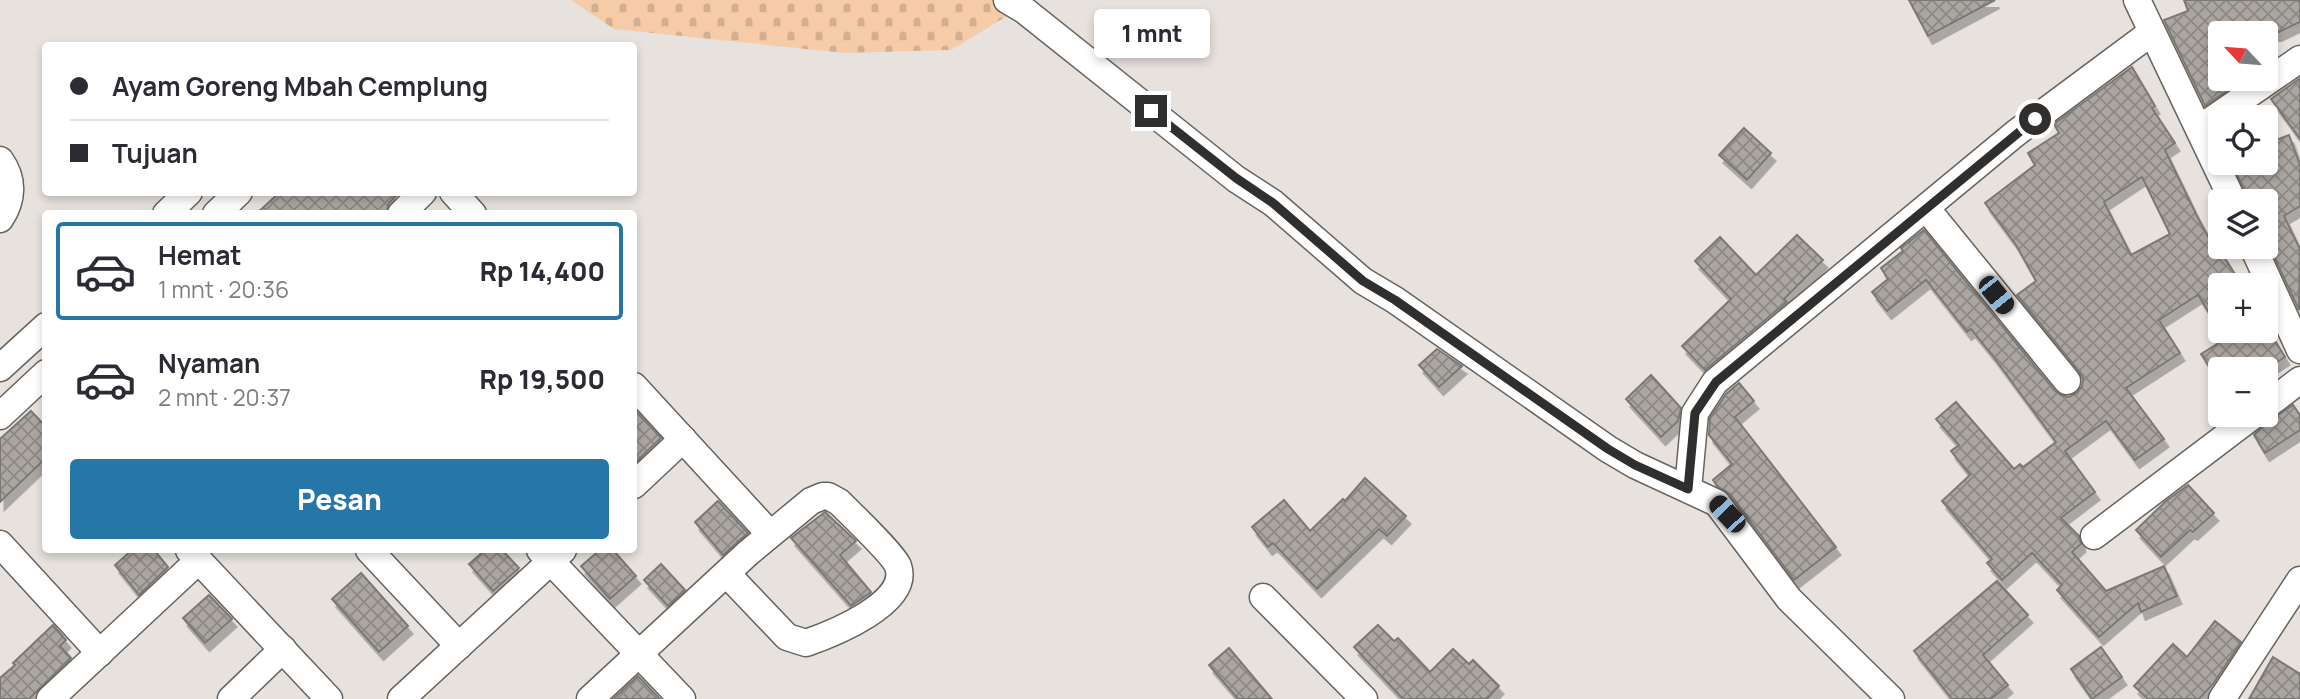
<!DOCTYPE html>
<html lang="id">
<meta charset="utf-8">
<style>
:root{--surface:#fff;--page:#f2f2f3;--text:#2b2b33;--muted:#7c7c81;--line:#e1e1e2;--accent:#2676a8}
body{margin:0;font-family:Manrope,sans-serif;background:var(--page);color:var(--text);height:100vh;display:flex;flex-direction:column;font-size:26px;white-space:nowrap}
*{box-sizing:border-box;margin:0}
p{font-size:23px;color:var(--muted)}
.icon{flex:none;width:38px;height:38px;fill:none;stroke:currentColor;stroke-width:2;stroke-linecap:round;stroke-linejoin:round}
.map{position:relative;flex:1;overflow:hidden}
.drawer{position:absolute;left:42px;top:210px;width:595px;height:343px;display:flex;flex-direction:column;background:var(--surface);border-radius:7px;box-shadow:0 4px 10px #0003}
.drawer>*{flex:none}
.top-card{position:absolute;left:42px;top:42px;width:595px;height:154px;border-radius:7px;box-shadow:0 4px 10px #0003;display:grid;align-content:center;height:154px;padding:0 28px;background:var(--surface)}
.needle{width:46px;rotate:296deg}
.fabs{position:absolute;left:2208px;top:21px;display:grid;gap:14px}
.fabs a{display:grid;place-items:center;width:70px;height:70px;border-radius:7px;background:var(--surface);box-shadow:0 4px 10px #0003;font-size:35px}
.end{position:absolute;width:32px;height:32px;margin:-16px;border:9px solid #312f2e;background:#fff;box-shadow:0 0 0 4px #fff}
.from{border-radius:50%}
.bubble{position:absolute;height:49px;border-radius:7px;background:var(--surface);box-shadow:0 4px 10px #0003;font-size:23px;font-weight:800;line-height:49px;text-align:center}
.car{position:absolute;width:21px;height:42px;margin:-21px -10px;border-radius:9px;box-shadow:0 0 5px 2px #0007;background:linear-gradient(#222 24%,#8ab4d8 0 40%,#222 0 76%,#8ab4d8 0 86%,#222 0)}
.top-card b{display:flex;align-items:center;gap:24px;height:66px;font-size:26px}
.top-card b+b{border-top:2px solid var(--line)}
.top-card i{width:18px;height:18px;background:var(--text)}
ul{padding:12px 0 0;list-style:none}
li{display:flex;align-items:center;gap:21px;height:98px;margin:0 14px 10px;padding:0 14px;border:4px solid transparent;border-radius:7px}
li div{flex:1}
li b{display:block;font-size:26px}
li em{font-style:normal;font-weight:800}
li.on{border-color:var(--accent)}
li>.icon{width:63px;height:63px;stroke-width:1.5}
.primary-button{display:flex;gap:14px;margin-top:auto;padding:14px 28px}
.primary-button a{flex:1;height:80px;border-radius:7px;background:var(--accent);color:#fff;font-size:28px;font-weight:800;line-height:80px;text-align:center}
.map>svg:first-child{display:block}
</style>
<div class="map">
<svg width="2300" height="699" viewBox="0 0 2300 699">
<defs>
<pattern id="cemetery-stones" width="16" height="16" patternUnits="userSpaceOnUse" patternTransform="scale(1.75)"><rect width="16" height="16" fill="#f5cba8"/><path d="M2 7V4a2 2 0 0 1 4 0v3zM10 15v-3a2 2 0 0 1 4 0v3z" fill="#d2af91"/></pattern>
<pattern id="building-cross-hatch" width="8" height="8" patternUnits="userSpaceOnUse" patternTransform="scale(1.75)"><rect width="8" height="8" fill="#aba6a2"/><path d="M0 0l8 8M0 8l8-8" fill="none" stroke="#8c8884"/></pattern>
<filter id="shadow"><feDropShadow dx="4.5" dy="8" stdDeviation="0" flood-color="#0004"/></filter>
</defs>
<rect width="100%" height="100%" fill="#e7e2de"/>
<path fill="url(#cemetery-stones)" d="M571 0H1033L951 50 845 53 614 29Z"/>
<g fill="url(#building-cross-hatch)" stroke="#7c7874" stroke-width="2" fill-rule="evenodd" filter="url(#shadow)">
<path d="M1909 0H1995L1928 36Z"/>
<path d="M2184 0H2300V22L2277 33H2221V79H2244L2205 106 2164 20 2188 11Z"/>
<path d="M2132 67 2155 106 2152 108 2175 143 2165 150 2197 216 2216 251 2219 249 2242 285H2221V331H2269L2285 357 2266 369H2211L2201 354 2225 339 2198 295 2159 320 2180 353 2126 388 2164 439 2135 460 2106 421 2065 451 2095 492 2061 518 2079 536 2081 544 2072 552 2106 591 2164 566 2177 596 2141 612 2138 603 2099 637 2057 590 2062 585 2032 553 2002 580 1987 563 1992 559 1942 501 1970 475 1951 451 1959 445 1936 419 1956 402 2014 469 2020 464 2023 467 2056 442 1992 355 1971 329 1967 332 1926 280 1887 311 1872 292 1888 279 1881 268 1903 251 1901 248 1924 230 2055 391 2061 395 2069 397 2077 393 2082 386 2083 379 2079 371 2017 295 2036 281 2016 245 1985 203 2035 165 2028 153 2059 133 2054 124ZM2142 177 2170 234 2131 255 2104 202Z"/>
<path d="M2300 78V139L2271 99Z"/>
<path d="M1744 128 1771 153 1747 180 1719 155Z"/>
<path d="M2289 135 2300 165V206L2284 216 2300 249 2299 310 2266 239V201H2249L2232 163H2266V144Z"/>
<path d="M280 192H400L389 203 386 214H256Z"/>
<path d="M1797 235 1823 260 1784 299 1787 302 1705 370 1682 346 1731 299 1695 261 1720 237 1756 275Z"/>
<path d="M1437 349 1462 366 1439 387 1419 365Z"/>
<path d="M1651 375 1681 408 1678 421 1661 437 1626 399Z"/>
<path d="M1739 383 1754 401 1735 417 1836 547 1794 580 1730 494 1717 486 1713 480 1732 464 1709 435 1710 418 1726 394Z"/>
<path d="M2293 405 2300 415V430L2265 453 2254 435 2268 422Z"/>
<path d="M634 409 661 438 634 464Z"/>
<path d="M31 411 46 427V458L0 502V439Z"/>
<path d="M1365 478 1406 516 1387 536 1379 529 1317 589 1273 543 1268 547 1252 527 1284 500 1310 531 1343 499 1345 501Z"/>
<path d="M2188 485 2214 513 2193 532 2190 530 2161 557 2136 530 2166 501Z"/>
<path d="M718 501 748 533 723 555 695 522Z"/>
<path d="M825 512 856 541 840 555 871 592 851 606 791 538Z"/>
<path d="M132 550H154L168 567 139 595 115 565Z"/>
<path d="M485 550H502L519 568 493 591 469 564Z"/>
<path d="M600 550H613L636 576 610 599 581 566Z"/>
<path d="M661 564 685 590 668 606 644 580Z"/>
<path d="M361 573 408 626 379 652 332 599Z"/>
<path d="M1997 581 2028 615 1983 655 2008 685 1991 699H1952L1914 651Z"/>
<path d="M209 595 232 619 205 643 183 618Z"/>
<path d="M2215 621 2241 642 2213 684 2199 699H2148L2134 686 2173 644 2187 657Z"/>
<path d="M53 625 66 640 60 646 71 658 29 699H0V678L15 665 13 663Z"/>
<path d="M1378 625 1394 641 1398 638 1430 672 1453 649 1469 664 1473 660 1499 686 1487 699H1403L1354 647Z"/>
<path d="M2101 647 2122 677 2092 699 2071 669Z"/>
<path d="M1229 648 1272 699H1238L1209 665Z"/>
<path d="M2273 657 2300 674V699H2249Z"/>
<path d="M638 676 660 699H613Z"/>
</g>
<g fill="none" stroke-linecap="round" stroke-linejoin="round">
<defs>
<g id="minor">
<path d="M1007 0 1024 10 1236 179 1273 203 1363 281 1395 300 1608 449 1635 465 1717 503 1789 599 1891 699"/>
<path d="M2137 0 2233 201"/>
<path d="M2200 128 2300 59"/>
<path d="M0 160C14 179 13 200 0 219"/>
<path d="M453 192 473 214"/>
<path d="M1926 208 2067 381"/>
<path d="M166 214 189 192"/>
<path d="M216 214 239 192"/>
<path d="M401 214 423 192"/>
<path d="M2253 247 2300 350"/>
<path d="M0 368 46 326"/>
<path d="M634 386 770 534"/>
<path d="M2266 406 2300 380"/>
<path d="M0 416 46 373"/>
<path d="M634 485 683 439"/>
<path d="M1688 489 1695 413 1715 382 2016 133 2152 32"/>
<path d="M2094 536 2254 415"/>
<path d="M0 544 100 653"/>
<path d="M189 550 329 699"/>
<path d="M369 550 459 646"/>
<path d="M540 550 682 699"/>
<path d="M1263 597 1364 699"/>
<path d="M50 699 199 560"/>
<path d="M231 699 283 649"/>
<path d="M401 699 563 550"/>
<path d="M590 699 748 553 811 501 823 496H828L839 502C850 513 893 554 898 566 911 603 832 634 806 643L787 637 727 574"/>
<path d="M2222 699 2300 580"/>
</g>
</defs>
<use href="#minor" stroke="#67635f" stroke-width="29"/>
<use href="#minor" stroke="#fff" stroke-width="26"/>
</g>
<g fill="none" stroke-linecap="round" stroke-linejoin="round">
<path stroke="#312f2e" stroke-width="9" d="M1151 111 1236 178 1273 203 1363 281 1395 300 1608 449 1635 465 1688 489 1695 413 1716 382 2035 119"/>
</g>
</svg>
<div class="fabs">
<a><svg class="needle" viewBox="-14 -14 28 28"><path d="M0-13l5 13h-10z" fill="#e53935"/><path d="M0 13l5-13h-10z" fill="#7c7c81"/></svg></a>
<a><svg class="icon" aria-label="locate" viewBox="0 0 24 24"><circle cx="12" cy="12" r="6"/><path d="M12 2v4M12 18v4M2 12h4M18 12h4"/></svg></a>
<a><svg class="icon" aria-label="layers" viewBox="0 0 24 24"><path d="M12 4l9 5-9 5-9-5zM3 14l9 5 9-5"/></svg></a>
<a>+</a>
<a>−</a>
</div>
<i class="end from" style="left:2035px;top:119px"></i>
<i class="end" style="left:1151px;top:111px"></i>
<div class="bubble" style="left:1094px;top:9px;width:116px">1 mnt</div>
<i class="car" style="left:1996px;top:295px;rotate:141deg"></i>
<i class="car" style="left:1727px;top:514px;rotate:317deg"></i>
<div class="top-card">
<b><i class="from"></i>Ayam Goreng Mbah Cemplung</b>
<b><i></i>Tujuan</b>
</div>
<section class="drawer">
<ul>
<li class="on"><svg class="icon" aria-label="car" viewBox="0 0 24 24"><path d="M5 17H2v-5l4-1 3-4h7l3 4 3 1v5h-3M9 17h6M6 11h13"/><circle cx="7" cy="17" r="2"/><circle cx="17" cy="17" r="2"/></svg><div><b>Hemat</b><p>1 mnt · 20:36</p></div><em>Rp 14,400</em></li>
<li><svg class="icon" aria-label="car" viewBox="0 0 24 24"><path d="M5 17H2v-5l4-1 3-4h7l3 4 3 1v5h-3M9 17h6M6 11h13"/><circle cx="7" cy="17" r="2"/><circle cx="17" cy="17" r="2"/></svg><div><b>Nyaman</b><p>2 mnt · 20:37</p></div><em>Rp 19,500</em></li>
</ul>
<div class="primary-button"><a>Pesan</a></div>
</section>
</div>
